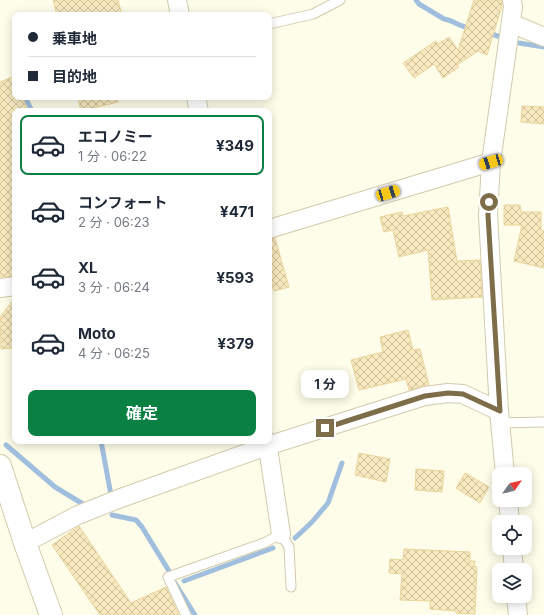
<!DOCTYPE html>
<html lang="ja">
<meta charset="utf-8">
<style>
:root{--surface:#fff;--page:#f2f2f3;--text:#1f2937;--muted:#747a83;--line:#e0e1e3;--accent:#0b8043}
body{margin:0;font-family:Inter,"Noto Sans JP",sans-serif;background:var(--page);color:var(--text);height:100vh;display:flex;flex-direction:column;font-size:15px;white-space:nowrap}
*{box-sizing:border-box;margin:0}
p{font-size:13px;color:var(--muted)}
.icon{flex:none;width:22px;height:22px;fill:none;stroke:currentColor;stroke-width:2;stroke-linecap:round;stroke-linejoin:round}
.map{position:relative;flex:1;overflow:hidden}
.sheet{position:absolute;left:12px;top:108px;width:260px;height:336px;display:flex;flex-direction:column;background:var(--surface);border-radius:8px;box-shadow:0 2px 10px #0003}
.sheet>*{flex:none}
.hud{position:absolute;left:12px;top:12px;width:260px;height:88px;border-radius:8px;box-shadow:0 2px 10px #0003;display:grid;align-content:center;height:88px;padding:0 16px;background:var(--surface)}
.needle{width:26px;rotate:56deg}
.tools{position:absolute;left:492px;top:467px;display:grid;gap:8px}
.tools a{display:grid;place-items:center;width:40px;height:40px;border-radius:8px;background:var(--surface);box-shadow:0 2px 10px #0003;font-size:20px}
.end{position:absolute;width:18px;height:18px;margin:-9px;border:5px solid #7d6d49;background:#fff;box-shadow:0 0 0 2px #fff}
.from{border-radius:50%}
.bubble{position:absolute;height:28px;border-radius:8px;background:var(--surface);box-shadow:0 2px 10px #0003;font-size:13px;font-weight:700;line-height:28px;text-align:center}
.car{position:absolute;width:12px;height:24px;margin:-12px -6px;border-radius:5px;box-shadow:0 0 3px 1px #0007;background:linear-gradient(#f5c518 24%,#345 0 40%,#f5c518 0 76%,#345 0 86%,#f5c518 0)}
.hud b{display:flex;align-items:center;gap:14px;height:38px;font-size:15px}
.hud b+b{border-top:1px solid var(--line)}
.hud i{width:10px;height:10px;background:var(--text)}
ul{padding:7px 0 0;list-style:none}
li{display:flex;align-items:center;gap:12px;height:60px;margin:0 8px 6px;padding:0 8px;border:2px solid transparent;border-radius:8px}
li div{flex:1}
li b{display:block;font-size:15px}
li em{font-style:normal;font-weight:700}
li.selected{border-color:var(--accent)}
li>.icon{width:36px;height:36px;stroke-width:1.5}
.action{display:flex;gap:8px;margin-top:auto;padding:8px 16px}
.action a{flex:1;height:46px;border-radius:8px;background:var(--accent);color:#fff;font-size:16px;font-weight:700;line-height:46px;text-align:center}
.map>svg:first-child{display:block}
</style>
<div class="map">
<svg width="544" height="615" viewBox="0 0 544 615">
<defs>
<pattern id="building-cross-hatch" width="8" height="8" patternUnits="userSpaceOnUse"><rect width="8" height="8" fill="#f7e8be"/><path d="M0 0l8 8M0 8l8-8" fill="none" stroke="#cdc09c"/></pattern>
</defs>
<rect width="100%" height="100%" fill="#fefde9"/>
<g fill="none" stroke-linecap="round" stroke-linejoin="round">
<g stroke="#a0bfde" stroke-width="5">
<path d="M416 0 419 4 444 19C453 20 459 27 471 28"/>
<path d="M488 33 501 37"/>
<path d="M519 43 544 47"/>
<path d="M25 97 32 111"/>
<path d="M101 441 111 495"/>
<path d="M6 445 55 487 83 504"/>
<path d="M112 515 136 520 142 527 169 571"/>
<path d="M295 538 312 522 328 503 342 463"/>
<path d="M184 581 273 548"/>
<path d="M175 583 195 615"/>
</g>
</g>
<g fill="url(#building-cross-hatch)" stroke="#ebd59c">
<path d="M53 0H118L122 15H57Z"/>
<path d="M474 0H502V6L487 55 478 51 457 65 459 67 443 78 434 64 414 78 403 63 436 41 438 44 449 37 458 50Z"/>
<path d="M15 76V97H22L28 111H15V276L0 277V82Z"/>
<path d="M78 97H118V102L81 111Z"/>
<path d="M522 106 544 107V124L521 122Z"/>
<path d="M504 205H520L521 212H541V230L544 231V268L514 261 522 225H504Z"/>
<path d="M448 207 457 261 480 260 482 297 432 300 428 250 399 257 393 230 384 232 380 217 402 212 403 216Z"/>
<path d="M275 238 289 287 274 291 269 274V239Z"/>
<path d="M15 298V348L1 349 0 317Z"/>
<path d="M408 330 413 350 420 349 429 385 409 390 406 379 359 390 351 360 383 352 380 337Z"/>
<path d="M359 453 390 459 386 482 355 475Z"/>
<path d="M416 469 444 471 442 492 415 490Z"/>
<path d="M465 473 489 487 480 503 456 488Z"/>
<path d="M79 526 131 603 166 587 179 615H100L52 545Z"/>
<path d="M404 549 470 552V561H475L474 566 477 567 475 614 456 613V611L430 609V601L400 600 402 574 389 573 390 559 403 560Z"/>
</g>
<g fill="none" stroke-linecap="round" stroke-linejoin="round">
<defs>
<g id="service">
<path d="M269 24 313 14 340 0"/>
<path d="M501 423 544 422"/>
<path d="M186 615 168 577 264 543 281 534 289 547 291 587"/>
</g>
<g id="minor">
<path d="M177 0 180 15"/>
<path d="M511 23 544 37"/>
<path d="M196 97 199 111"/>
<path d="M269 229 491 162"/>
<path d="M0 288 15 286"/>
<path d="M267 441 281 534"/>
<path d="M505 474 499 411 488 215 491 162 513 7 512 0"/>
<path d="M508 500 510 522"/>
<path d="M25 543 78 515 121 498 267 446 425 396 448 393 463 394 499 411"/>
<path d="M512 548 514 570"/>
<path d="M516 596 518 615"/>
</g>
<path id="tertiary" d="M0 466 25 543 51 615"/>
</defs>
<use href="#service" stroke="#d3caad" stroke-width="11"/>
<use href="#minor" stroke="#d3caad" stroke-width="20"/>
<use href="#tertiary" stroke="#d3caad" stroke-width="24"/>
<use href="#service" stroke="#fff" stroke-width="9"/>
<use href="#minor" stroke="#fff" stroke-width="18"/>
<use href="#tertiary" stroke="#fff" stroke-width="22"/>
</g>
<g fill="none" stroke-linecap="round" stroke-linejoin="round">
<path stroke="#7d6d49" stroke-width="5" d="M325 428 425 396 448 393 463 394 500 411 488 215 489 202"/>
</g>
</svg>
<div class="tools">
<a><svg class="needle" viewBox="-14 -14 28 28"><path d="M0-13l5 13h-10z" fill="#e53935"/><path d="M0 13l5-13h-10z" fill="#747a83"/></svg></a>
<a><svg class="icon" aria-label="locate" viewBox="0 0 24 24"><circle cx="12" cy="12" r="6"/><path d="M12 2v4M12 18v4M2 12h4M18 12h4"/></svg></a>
<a><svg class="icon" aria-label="layers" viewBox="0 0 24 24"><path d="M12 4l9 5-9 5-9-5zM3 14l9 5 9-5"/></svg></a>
</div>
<i class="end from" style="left:489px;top:202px"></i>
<i class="end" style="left:325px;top:428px"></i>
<div class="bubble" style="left:301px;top:370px;width:48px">1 分</div>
<i class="car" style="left:491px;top:162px;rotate:253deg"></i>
<i class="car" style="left:388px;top:193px;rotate:73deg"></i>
<div class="hud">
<b><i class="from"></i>乗車地</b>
<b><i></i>目的地</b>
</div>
<section class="sheet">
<ul>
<li class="selected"><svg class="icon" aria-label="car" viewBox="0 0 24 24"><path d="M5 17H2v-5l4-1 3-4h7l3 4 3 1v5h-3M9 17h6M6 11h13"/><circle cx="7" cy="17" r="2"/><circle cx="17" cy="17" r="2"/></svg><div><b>エコノミー</b><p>1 分 · 06:22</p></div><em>¥349</em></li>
<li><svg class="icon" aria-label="car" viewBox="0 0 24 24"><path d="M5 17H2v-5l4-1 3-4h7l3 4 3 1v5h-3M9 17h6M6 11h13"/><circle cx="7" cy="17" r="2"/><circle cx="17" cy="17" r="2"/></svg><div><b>コンフォート</b><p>2 分 · 06:23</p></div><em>¥471</em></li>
<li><svg class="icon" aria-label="car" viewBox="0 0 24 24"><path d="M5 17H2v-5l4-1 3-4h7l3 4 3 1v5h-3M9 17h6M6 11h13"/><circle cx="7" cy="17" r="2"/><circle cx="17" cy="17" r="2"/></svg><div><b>XL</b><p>3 分 · 06:24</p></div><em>¥593</em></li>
<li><svg class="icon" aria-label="car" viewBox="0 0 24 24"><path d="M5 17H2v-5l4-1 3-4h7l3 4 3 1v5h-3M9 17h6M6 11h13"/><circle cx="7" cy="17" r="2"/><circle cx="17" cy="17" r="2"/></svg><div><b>Moto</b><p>4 分 · 06:25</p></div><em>¥379</em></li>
</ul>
<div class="action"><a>確定</a></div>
</section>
</div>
